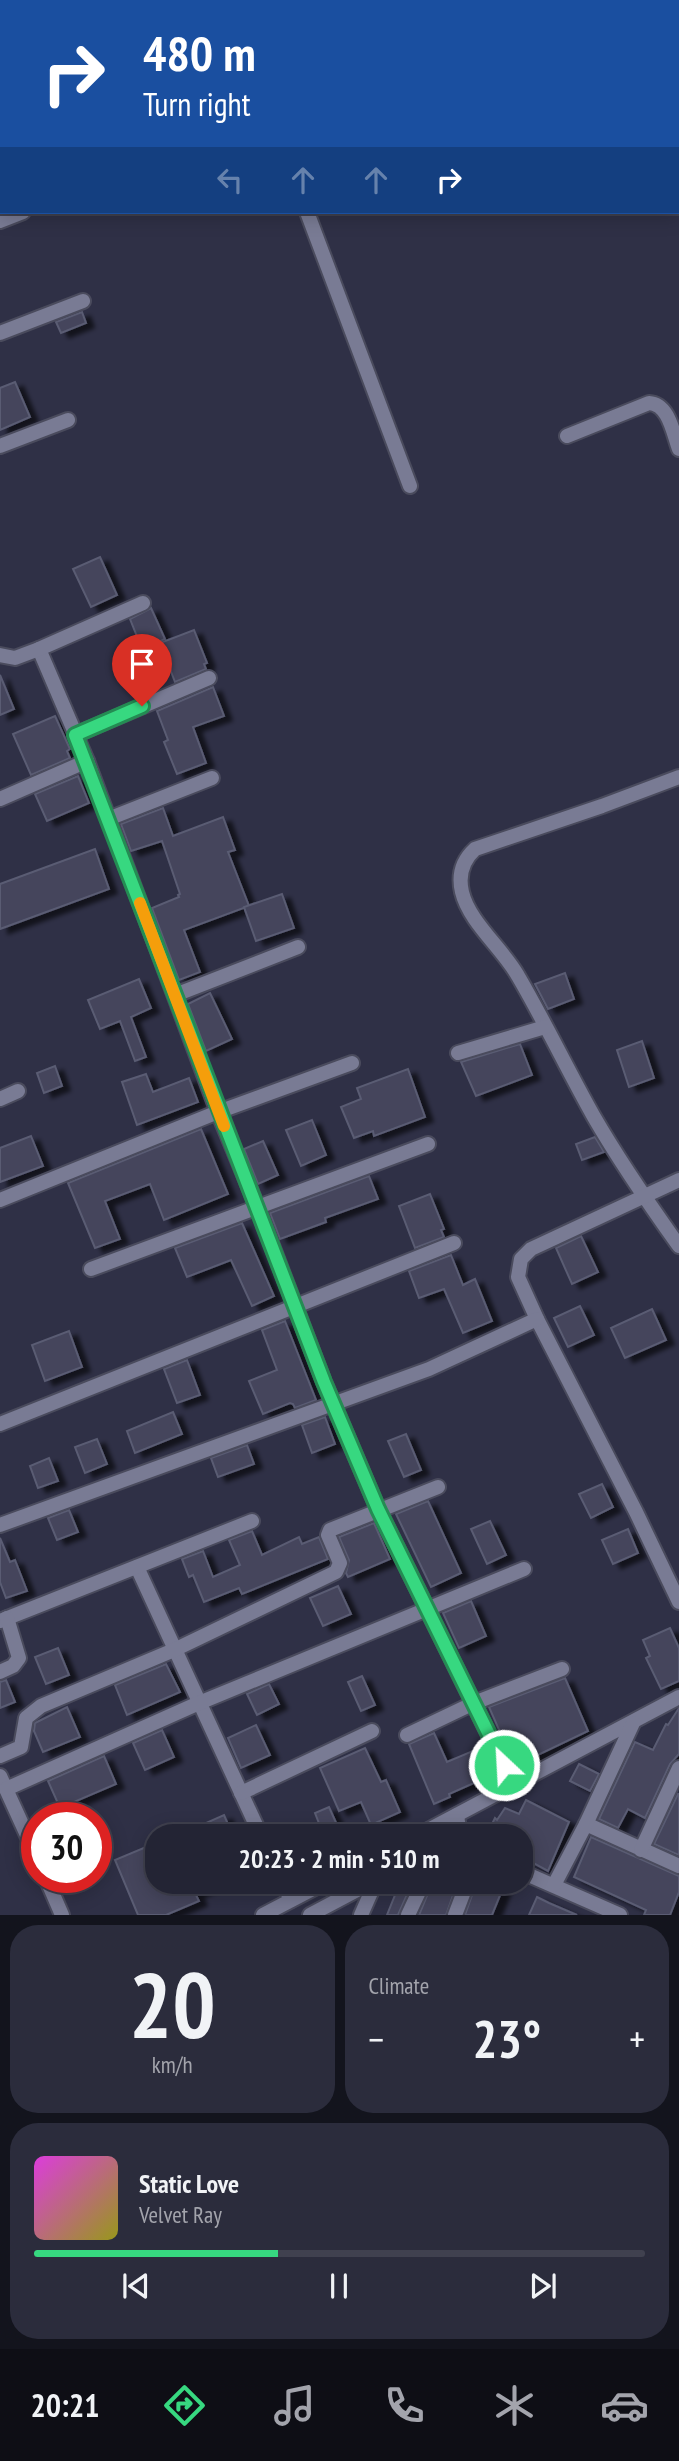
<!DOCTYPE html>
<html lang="en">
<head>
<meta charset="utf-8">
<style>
  :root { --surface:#232434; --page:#2b2c3c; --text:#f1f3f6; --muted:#a3a4ac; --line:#40414f; --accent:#37d880 }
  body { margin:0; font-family:"PT Sans Narrow",sans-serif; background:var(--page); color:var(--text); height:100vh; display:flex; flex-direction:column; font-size:26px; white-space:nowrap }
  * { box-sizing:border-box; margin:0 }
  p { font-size:23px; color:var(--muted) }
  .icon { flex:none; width:38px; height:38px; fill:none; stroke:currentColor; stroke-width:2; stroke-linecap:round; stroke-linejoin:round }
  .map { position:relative; height:1915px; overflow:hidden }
  .details { display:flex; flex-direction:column; gap:10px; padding:10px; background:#13141d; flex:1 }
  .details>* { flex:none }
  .guide { position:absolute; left:0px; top:0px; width:679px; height:214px; box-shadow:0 4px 18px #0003,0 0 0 2px var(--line); background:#1a4fa0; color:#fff; overflow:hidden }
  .speed { position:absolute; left:21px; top:1802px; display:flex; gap:14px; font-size:35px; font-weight:700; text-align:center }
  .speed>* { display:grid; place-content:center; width:91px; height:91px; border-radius:50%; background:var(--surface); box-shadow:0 4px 18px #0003,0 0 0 2px var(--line); line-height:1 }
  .speed .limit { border:10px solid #d22; background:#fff; color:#111 }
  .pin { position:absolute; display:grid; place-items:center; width:60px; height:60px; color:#fff; margin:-72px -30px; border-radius:50% 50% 50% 0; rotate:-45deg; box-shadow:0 0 7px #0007 }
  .pin .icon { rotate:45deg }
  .me { position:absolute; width:77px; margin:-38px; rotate:335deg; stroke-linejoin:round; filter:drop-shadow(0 0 5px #0008) }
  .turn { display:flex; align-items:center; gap:24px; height:147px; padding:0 28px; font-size:32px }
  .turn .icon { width:91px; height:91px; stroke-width:2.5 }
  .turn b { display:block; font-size:49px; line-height:60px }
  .lanes { display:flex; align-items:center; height:66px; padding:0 28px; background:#0003; justify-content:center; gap:35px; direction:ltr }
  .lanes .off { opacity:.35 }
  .big { font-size:52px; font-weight:800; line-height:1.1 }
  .details .card { flex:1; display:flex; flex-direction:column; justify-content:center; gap:10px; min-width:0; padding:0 24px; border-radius:28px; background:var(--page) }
  .details .dial { align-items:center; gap:0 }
  .dial b { font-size:91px; line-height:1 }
  .song { display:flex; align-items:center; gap:21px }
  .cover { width:84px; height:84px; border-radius:10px; background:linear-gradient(135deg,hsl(300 70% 55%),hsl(60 70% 35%)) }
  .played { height:7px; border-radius:4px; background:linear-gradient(90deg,var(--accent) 40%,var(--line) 40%) }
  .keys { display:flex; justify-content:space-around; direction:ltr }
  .heat { display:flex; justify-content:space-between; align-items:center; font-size:38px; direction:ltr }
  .details .tiles { flex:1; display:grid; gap:10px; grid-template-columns:1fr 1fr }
  .card:last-child { grid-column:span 2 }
  .trip { position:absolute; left:145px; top:1824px; width:388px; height:70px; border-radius:28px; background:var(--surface); box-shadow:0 4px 18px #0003,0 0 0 2px var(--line); font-weight:800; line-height:70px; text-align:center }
  .tab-bar { display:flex; height:112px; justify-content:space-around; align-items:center; background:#0e0e15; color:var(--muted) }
  .tab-bar .icon { width:49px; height:49px }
  .tab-bar .current { color:var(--accent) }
  .tab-bar b { font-size:32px; color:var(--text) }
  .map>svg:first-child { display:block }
</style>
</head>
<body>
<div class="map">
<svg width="679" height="1915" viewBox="0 0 679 1915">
  <defs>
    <filter id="shadow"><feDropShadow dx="8" dy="4.5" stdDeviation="2" flood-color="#0009"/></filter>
  </defs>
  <rect width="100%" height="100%" fill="#2f3046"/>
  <g fill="#44455c" stroke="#5a5c73" stroke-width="2" filter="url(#shadow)">
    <polygon points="82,312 86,323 61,333 56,322"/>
    <polygon points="15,382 30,417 0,430 0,388"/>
    <polygon points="100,557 117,595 91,607 73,569"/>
    <polygon points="151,608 165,639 142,649 130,619"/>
    <polygon points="194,630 207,663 204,664 206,669 175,682 160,643"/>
    <polygon points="0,675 14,709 0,715"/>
    <polygon points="213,687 224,716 193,727 206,763 177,774 164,742 168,740 157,711"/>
    <polygon points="55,716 70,749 67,751 70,758 31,775 13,734"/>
    <polygon points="78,776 89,803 47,821 35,794"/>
    <polygon points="163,808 173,836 223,817 235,850 228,852 249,906 184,930 200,972 179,980 152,908 179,897 178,895 180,894 162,841 131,851 121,824"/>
    <polygon points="95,849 109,889 0,929 0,884"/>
    <polygon points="282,894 294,928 256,941 244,907"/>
    <polygon points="565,973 574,999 548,1009 535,984"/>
    <polygon points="139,979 151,1008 131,1017 146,1057 135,1061 120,1021 100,1029 88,1000"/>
    <polygon points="210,993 232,1039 206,1051 188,1004"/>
    <polygon points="642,1041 654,1078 629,1087 617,1050"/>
    <polygon points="520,1044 532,1075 476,1096 461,1062"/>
    <polygon points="55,1066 62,1086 44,1093 37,1073"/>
    <polygon points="408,1069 425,1117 374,1136 373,1131 354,1138 341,1107 361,1099 357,1088"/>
    <polygon points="146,1074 153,1092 189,1078 198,1102 137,1125 122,1082"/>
    <polygon points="312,1120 326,1155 301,1166 286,1130"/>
    <polygon points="201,1129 228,1194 164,1220 150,1184 105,1201 120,1239 95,1248 68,1183"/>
    <polygon points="31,1136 43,1166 0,1182 0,1148"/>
    <polygon points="595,1137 604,1152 582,1160 576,1144"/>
    <polygon points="263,1141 278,1175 258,1184 244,1149"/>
    <polygon points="369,1176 378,1199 325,1218 326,1222 280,1239 270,1213"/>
    <polygon points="430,1194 444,1229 441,1230 444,1237 415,1248 399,1206"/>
    <polygon points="242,1223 274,1296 252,1306 231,1260 187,1277 175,1248"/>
    <polygon points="581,1236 598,1272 572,1284 556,1248"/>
    <polygon points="451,1255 463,1285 475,1279 492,1321 463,1333 444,1289 419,1298 409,1271"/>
    <polygon points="580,1306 594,1335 568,1347 554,1318"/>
    <polygon points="652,1309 666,1340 625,1358 611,1328"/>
    <polygon points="285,1321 316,1400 295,1408 293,1404 290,1403 263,1414 249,1381 277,1370 262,1330"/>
    <polygon points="69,1331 82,1367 45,1381 32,1345"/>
    <polygon points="187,1360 200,1395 177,1403 164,1369"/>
    <polygon points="173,1412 182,1434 135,1453 127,1431"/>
    <polygon points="325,1417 335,1444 312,1453 302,1425"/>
    <polygon points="406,1434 421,1470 404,1477 388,1441"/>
    <polygon points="97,1439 107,1464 85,1473 75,1447"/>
    <polygon points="247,1445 254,1464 218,1477 211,1458"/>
    <polygon points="49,1458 58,1481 38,1488 30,1466"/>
    <polygon points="602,1484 613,1507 591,1518 579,1494"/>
    <polygon points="428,1501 461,1573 431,1587 396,1514"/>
    <polygon points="69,1510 78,1532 57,1540 48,1518"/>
    <polygon points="490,1521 506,1555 487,1564 471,1529"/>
    <polygon points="374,1523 390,1559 348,1577 346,1573 349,1560 339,1537"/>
    <polygon points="628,1529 638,1553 613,1564 602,1540"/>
    <polygon points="252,1531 262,1555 299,1537 302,1544 319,1537 328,1559 242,1594 239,1588 204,1602 193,1575 189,1577 182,1559 203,1551 213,1577 240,1565 229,1540"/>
    <polygon points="0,1538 10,1562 15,1560 27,1591 6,1598 0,1582"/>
    <polygon points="338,1586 351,1614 323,1626 310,1598"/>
    <polygon points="471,1601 486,1636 459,1648 443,1613"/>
    <polygon points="670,1628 679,1648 679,1681 661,1689 646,1658 650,1656 643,1640"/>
    <polygon points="58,1648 69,1675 46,1684 35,1657"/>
    <polygon points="166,1664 180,1692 127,1715 115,1685"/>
    <polygon points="362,1676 375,1705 361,1711 348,1682"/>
    <polygon points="565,1678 588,1731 515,1766 489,1707"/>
    <polygon points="6,1680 15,1702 0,1708 0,1682"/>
    <polygon points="269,1684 279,1704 257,1715 247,1694"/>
    <polygon points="67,1707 80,1737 43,1752 34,1731 35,1723"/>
    <polygon points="679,1708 679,1754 670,1764 645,1818 628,1809 618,1828 599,1819 635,1742 653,1750 666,1724 668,1725"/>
    <polygon points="256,1725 270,1755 241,1768 228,1738"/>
    <polygon points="162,1730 174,1757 145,1770 133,1743"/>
    <polygon points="434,1733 447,1762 480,1748 492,1775 449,1794 450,1797 434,1804 409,1744"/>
    <polygon points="365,1748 381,1782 386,1780 400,1812 371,1825 361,1802 339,1811 320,1768"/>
    <polygon points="104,1756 116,1784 60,1808 48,1781"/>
    <polygon points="579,1764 599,1774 590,1791 570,1781"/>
    <polygon points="678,1794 679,1794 679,1855 654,1844"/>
    <polygon points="526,1800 569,1822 548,1871 522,1857 522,1836 486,1836 495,1818 497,1820 505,1808 519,1814"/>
    <polygon points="329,1807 342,1836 324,1836 315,1813"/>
    <polygon points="224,1815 233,1836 177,1836"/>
    <polygon points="591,1837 679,1876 679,1892 670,1915 644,1915 646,1910 574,1877"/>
    <polygon points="158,1842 158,1881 223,1881 195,1893 199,1901 166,1915 138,1915 115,1860"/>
    <polygon points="391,1881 413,1881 398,1915 387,1915 397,1890"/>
    <polygon points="433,1881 458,1881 446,1915 419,1915"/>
    <polygon points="477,1881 485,1881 503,1888 492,1915 465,1915"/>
    <polygon points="537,1897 549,1903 577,1915 529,1915"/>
  </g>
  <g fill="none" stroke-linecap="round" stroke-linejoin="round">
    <defs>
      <g id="street">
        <polyline points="642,2 647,0"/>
        <polyline points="307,212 410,486"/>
        <polyline points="0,221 23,212"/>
        <polyline points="0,333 83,301"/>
        <path d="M567 436 649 403C669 404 673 433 679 449"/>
        <polyline points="0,446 68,420"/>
        <polyline points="39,649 87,761 218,1112 257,1206 324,1382 378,1509 514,1786"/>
        <polyline points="0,655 15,658 39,649 143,603"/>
        <polyline points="75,735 209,678"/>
        <path d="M679 777 602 806 475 849C462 861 458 875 462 892 469 922 503 949 518 976 545 1022 568 1071 594 1117 620 1162 649 1204 679 1246"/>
        <polyline points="0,799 87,761"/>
        <polyline points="108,819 212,778"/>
        <polyline points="175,995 298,947"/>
        <polyline points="458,1053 545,1027"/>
        <polyline points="0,1099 18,1091"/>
        <polyline points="679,1180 531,1249 521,1259 518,1277 537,1319 636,1512 679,1602"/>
        <polyline points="0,1200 218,1112 352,1063"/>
        <polyline points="91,1269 428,1144"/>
        <polyline points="0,1424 454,1243"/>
        <polyline points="0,1525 429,1369 537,1319"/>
        <polyline points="137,1567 261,1836"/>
        <polyline points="0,1621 252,1521"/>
        <polyline points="0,1672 13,1666 19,1658 7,1618"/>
        <polyline points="407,1735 474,1703 562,1669"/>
        <polyline points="0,1756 21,1747 26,1718 41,1706 174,1650 336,1572 340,1563 328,1535 330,1530 438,1487"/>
        <polyline points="0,1776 37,1857"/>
        <polyline points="6,1789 199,1703 524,1569"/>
        <polyline points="241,1793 372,1731"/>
        <polyline points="457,1815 460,1836"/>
        <polyline points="586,1824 679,1866"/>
        <polyline points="417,1836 679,1697"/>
        <polyline points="641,1850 679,1768"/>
        <polyline points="522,1872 620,1915"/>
        <polyline points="46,1878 62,1915"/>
        <polyline points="282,1881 291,1900"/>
        <polyline points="554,1885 586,1824 633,1723"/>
        <polyline points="263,1915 328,1881"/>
        <polyline points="310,1915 374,1881"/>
        <polyline points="361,1915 376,1881"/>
        <polyline points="408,1915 424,1881"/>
        <polyline points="455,1915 468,1881"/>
      </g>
    </defs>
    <use href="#street" stroke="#4a4b5d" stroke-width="18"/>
    <use href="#street" stroke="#797b94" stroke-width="14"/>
  </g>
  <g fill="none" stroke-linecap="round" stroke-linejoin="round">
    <defs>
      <polyline id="route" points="142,706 75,735 324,1382 378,1509 504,1765"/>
    </defs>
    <use href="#route" stroke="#248c53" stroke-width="18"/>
    <use href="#route" stroke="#37d880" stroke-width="12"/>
    <polyline stroke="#f59e0b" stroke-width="12" points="140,903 224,1126"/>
  </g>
</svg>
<div class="speed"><div class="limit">30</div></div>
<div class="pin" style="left:142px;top:706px;background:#d93025"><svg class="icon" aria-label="arrive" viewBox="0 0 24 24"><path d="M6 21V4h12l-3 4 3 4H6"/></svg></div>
<svg class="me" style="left:504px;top:1765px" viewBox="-20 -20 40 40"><circle r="17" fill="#37d880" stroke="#fff" stroke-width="3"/><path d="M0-11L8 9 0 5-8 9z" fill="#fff"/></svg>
<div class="trip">20:23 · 2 min · 510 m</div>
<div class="guide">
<div class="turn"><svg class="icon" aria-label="right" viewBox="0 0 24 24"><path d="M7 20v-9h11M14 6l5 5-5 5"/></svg><div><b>480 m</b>Turn right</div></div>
<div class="lanes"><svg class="icon off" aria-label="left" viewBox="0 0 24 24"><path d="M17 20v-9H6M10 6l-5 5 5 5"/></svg><svg class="icon off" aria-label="ahead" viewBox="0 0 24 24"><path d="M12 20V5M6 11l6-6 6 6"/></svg><svg class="icon off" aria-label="ahead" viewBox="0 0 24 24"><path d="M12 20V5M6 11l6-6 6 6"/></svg><svg class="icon" aria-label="right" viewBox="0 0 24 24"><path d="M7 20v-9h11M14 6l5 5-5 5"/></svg></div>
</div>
</div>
<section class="details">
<div class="tiles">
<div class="card dial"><b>20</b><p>km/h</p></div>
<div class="card"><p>Climate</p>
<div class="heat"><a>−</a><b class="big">23°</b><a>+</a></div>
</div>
<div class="card">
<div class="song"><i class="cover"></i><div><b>Static Love</b><p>Velvet Ray</p></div></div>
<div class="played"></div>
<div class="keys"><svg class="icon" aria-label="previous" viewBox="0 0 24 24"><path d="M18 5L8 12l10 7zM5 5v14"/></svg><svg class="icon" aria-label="pause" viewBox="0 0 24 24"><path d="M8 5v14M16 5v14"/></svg><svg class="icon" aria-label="next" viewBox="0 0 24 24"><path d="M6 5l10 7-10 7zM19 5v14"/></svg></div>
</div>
</div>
</section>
<nav class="tab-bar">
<b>20:21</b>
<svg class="icon current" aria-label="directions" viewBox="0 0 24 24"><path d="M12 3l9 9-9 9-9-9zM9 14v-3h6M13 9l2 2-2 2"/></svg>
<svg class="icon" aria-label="music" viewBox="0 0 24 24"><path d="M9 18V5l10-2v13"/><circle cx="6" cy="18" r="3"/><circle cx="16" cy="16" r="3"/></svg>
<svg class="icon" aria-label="phone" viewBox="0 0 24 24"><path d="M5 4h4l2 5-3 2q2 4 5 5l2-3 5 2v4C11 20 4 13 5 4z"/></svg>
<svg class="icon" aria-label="climate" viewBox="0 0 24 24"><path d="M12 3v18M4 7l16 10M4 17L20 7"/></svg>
<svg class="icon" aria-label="car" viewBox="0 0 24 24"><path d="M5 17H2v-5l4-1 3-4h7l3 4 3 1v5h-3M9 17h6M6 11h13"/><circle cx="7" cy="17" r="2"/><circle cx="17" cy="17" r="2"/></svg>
</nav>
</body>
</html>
